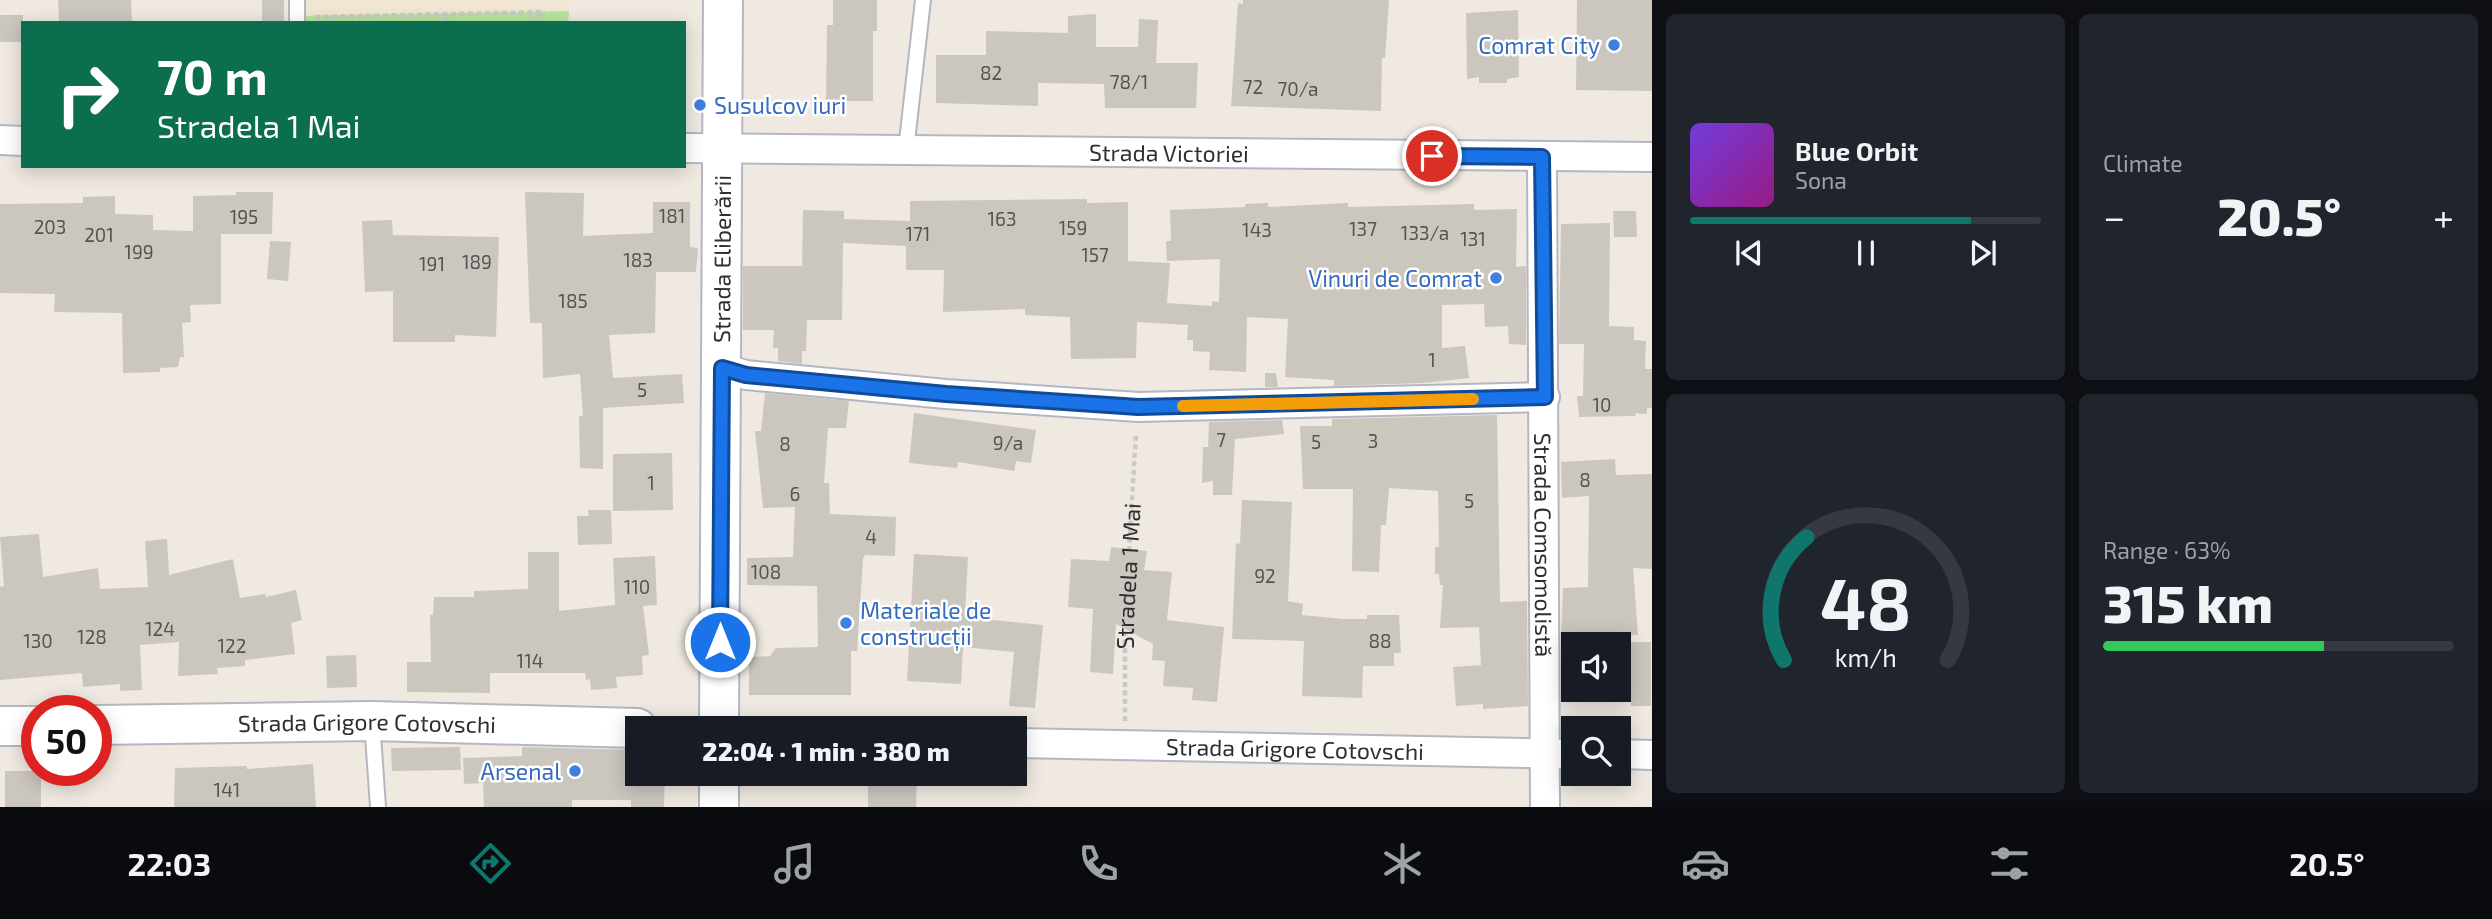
<!DOCTYPE html>
<html lang="en">
<head>
<meta charset="utf-8">
<style>
  :root { --surface:#171b24; --page:#20242c; --text:#f1f3f6; --muted:#9ea1a6; --line:#363941; --accent:#0f766e }
  body { margin:0; font-family:"Exo 2",sans-serif; background:var(--page); color:var(--text); height:100vh; display:flex; flex-direction:column; font-size:26px; white-space:nowrap }
  * { box-sizing:border-box; margin:0 }
  p { font-size:23px; color:var(--muted) }
  .icon { flex:none; width:38px; height:38px; fill:none; stroke:currentColor; stroke-width:2; stroke-linecap:round; stroke-linejoin:round }
  .map { position:relative; flex:1; overflow:hidden }
  .details { display:flex; flex-direction:column; gap:14px; padding:14px; background:#0d0f14; width:840px }
  .details>* { flex:none }
  .hud { position:absolute; left:21px; top:21px; width:665px; height:147px; border-radius:0px; box-shadow:0 4px 18px #0003; background:#0b6e4f; color:#fff; overflow:hidden }
  .tools { position:absolute; left:1561px; top:632px; display:grid; gap:14px }
  .tools a { display:grid; place-items:center; width:70px; height:70px; border-radius:0px; background:var(--surface); box-shadow:0 4px 18px #0003; font-size:35px }
  .speed { position:absolute; left:21px; top:695px; display:flex; gap:14px; font-size:35px; font-weight:700; text-align:center }
  .speed>* { display:grid; place-content:center; width:91px; height:91px; border-radius:50%; background:var(--surface); box-shadow:0 4px 18px #0003; line-height:1 }
  .speed .limit { border:10px solid #d22; background:#fff; color:#111 }
  .pin { position:absolute; display:grid; place-items:center; width:60px; height:60px; color:#fff; margin:-30px; border:4px solid #fff; border-radius:50%; box-shadow:0 2px 7px #0007 }
  .me { position:absolute; width:77px; margin:-38px; rotate:0deg; stroke-linejoin:round; filter:drop-shadow(0 0 5px #0008) }
  .turn { display:flex; align-items:center; gap:24px; height:147px; padding:0 21px; font-size:32px }
  .turn .icon { width:91px; height:91px; stroke-width:2.5 }
  .turn b { display:block; font-size:49px; line-height:60px }
  .big { font-size:52px; font-weight:800; line-height:1.1 }
  .details .widget { flex:1; display:flex; flex-direction:column; justify-content:center; gap:10px; min-width:0; padding:0 24px; border-radius:10px; background:var(--page) }
  .details .dial { align-items:center; gap:0 }
  .dial svg { height:182px; overflow:visible; fill:none; stroke:var(--line); stroke-width:7; stroke-linecap:round; text-anchor:middle }
  .dial text { fill:var(--text); stroke:none }
  .song { display:flex; align-items:center; gap:21px }
  .cover { width:84px; height:84px; border-radius:10px; background:linear-gradient(135deg,hsl(260 70% 55%),hsl(310 70% 35%)) }
  .played { height:7px; border-radius:4px; background:linear-gradient(90deg,var(--accent) 80%,var(--line) 80%) }
  .keys { display:flex; justify-content:space-around; direction:ltr }
  .heat { display:flex; justify-content:space-between; align-items:center; font-size:38px; direction:ltr }
  .charge { height:10px; border-radius:5px; background:linear-gradient(90deg,#34c759 63%,var(--line) 0) }
  .details .tiles { flex:1; display:grid; gap:14px; grid-template-columns:repeat(2,1fr) }
  .trip { position:absolute; left:625px; top:716px; width:402px; height:70px; border-radius:0px; background:var(--surface); box-shadow:0 4px 18px #0003; font-weight:800; line-height:70px; text-align:center }
  .tab-bar { display:flex; height:112px; justify-content:space-around; align-items:center; background:#090b0e; color:var(--muted) }
  .tab-bar .icon { width:49px; height:49px }
  .tab-bar .on { color:var(--accent) }
  .tab-bar b { font-size:32px; color:var(--text) }
  main { display:flex; flex:1; min-height:0 }
  .map>svg:first-child { display:block }
</style>
</head>
<body>
<main>
<div class="map">
<svg width="1652" height="807" viewBox="0 0 1652 807">
  <rect width="100%" height="100%" fill="#efe9e1"/>
  <polygon fill="#f0e6d1" points="302,0 569,0 568,23 301,23"/>
  <polygon fill="#b6e59e" points="569,11 568,23 301,23 302,16"/>
  <g fill="#cbc7bf">
    <polygon points="58,0 131,0 132,23 59,23"/>
    <rect x="262" y="0" width="22" height="23"/>
    <polygon points="833,0 877,0 877,31 873,31 873,101 826,101 827,25 833,25"/>
    <polygon points="1243,0 1389,0 1385,58 1382,58 1381,111 1231,106 1238,3 1243,4"/>
    <polygon points="1577,0 1652,0 1652,91 1576,90"/>
    <polygon points="1518,10 1519,77 1507,79 1507,83 1479,83 1479,77 1467,79 1466,13"/>
    <polygon points="1096,14 1096,47 1138,47 1139,19 1158,20 1156,63 1198,63 1196,108 1105,108 1104,84 1038,83 1038,106 936,103 936,55 986,55 986,31 1068,33 1068,16"/>
    <rect x="0" y="15" width="23" height="27"/>
    <polygon points="236,192 273,192 272,234 221,234 221,304 190,305 191,322 182,323 184,357 180,357 178,367 160,368 160,372 123,373 122,313 54,312 55,294 0,293 0,204 83,203 83,197 115,196 115,214 153,215 153,230 193,231 193,196 236,195"/>
    <polygon points="525,192 584,193 583,236 653,233 653,202 690,202 690,247 698,248 696,272 656,272 655,333 609,335 613,378 682,374 684,403 603,408 603,469 580,468 579,416 583,416 580,374 543,378 542,323 530,323"/>
    <polygon points="1087,199 1087,203 1128,202 1128,261 1170,263 1167,303 1212,306 1212,301 1219,302 1220,259 1167,261 1166,241 1171,241 1170,210 1245,207 1245,204 1268,203 1268,207 1348,203 1348,207 1474,204 1474,210 1517,209 1516,267 1526,266 1526,345 1509,344 1508,326 1485,327 1484,304 1442,305 1442,348 1465,346 1469,378 1423,383 1334,386 1334,380 1285,377 1288,319 1247,317 1246,372 1209,370 1210,352 1193,351 1193,340 1187,340 1188,325 1137,322 1136,358 1071,359 1070,317 1025,315 1025,309 943,312 944,270 906,270 906,246 843,243 842,320 807,320 806,351 802,351 802,364 778,361 778,348 773,348 774,330 743,330 743,266 802,266 803,210 844,211 844,219 910,221 910,201"/>
    <polygon points="1613,211 1636,211 1637,237 1614,237"/>
    <polygon points="392,220 393,235 499,237 496,337 455,335 455,342 393,342 393,291 365,292 362,221"/>
    <polygon points="1610,223 1609,326 1634,327 1634,340 1646,341 1645,369 1652,369 1652,408 1647,408 1647,414 1635,413 1636,416 1579,417 1577,396 1583,396 1584,344 1559,344 1561,224"/>
    <polygon points="270,241 291,242 288,281 267,279"/>
    <polygon points="1265,373 1276,373 1278,387 1265,387"/>
    <polygon points="765,393 849,401 846,428 828,428 824,483 829,483 830,514 896,517 895,556 865,555 863,559 857,651 851,651 851,695 749,695 749,657 770,656 776,648 818,647 817,586 747,585 747,558 793,557 795,507 763,508 755,431 761,431"/>
    <polygon points="914,413 1036,430 1031,463 1016,461 1014,471 958,462 957,468 909,463"/>
    <polygon points="1497,415 1500,602 1527,601 1528,706 1483,709 1483,704 1456,706 1453,667 1481,665 1479,627 1440,628 1443,585 1440,585 1439,574 1435,574 1435,547 1439,547 1438,491 1389,488 1386,525 1381,525 1379,572 1352,571 1353,489 1303,489 1300,426 1332,426 1332,419"/>
    <polygon points="1282,420 1284,434 1235,439 1232,495 1213,495 1213,481 1202,483 1203,447 1208,447 1209,422"/>
    <polygon points="672,453 673,510 613,511 613,454"/>
    <polygon points="1615,459 1616,475 1652,474 1652,569 1633,568 1638,635 1561,636 1563,588 1588,587 1589,496 1562,498 1561,462"/>
    <polygon points="1242,500 1292,502 1288,601 1303,604 1302,615 1343,619 1367,619 1367,615 1399,615 1401,653 1394,653 1394,666 1363,666 1362,698 1302,696 1304,641 1232,639 1236,543 1240,544"/>
    <polygon points="588,510 611,510 612,544 578,545 577,516 589,516"/>
    <polygon points="39,534 43,577 98,568 100,589 148,587 145,541 167,539 169,575 233,559 240,598 265,594 266,597 296,590 302,620 291,623 295,654 245,660 245,666 217,668 218,674 178,676 179,642 140,645 142,690 120,691 120,684 83,687 82,673 0,680 0,587 4,586 0,537"/>
    <polygon points="1111,547 1147,551 1144,570 1172,572 1167,620 1224,627 1217,702 1192,700 1193,688 1163,686 1165,661 1152,660 1153,644 1116,624 1113,674 1090,672 1093,609 1068,607 1071,559 1109,561"/>
    <polygon points="528,552 559,552 559,611 615,605 613,558 655,556 657,605 643,606 649,655 642,656 643,675 616,677 617,688 591,690 590,679 586,680 585,673 490,673 490,693 407,692 407,662 431,662 430,615 433,615 434,597 474,597 474,591 528,589"/>
    <polygon points="914,554 968,557 965,614 983,616 982,619 1043,625 1035,708 1009,706 1014,652 963,647 961,684 907,681"/>
    <polygon points="1629,642 1651,642 1651,706 1631,706"/>
    <polygon points="356,655 357,687 327,688 326,656"/>
    <polygon points="460,747 461,770 392,771 391,748"/>
    <polygon points="522,747 637,750 637,774 665,774 664,807 631,807 631,800 572,800 572,807 484,807 483,783 464,784 463,758 522,756"/>
    <polygon points="313,764 316,807 174,807 175,768 247,766 247,769"/>
    <rect x="5" y="771" width="36" height="36"/>
    <polygon points="868,774 917,775 916,807 868,807"/>
  </g>
  <g fill="none" stroke-linecap="round" stroke-linejoin="round">
    <defs>
      <g id="lane">
        <polyline points="297,23 297,0"/>
        <polyline points="906,150 923,0"/>
        <polyline points="372,721 378,807"/>
      </g>
      <g id="street">
        <polyline points="0,140 23,141"/>
        <path id="s2" d="M684 148 1652 157"/>
        <path id="s3" d="M1542 157 1545 807"/>
        <polyline points="722,368 746,375 946,394 1138,407 1545,397"/>
        <path id="s4" d="M1015 743 1573 754"/>
        <polyline points="1619,754 1652,755"/>
      </g>
      <g id="secondary">
        <path id="s5" d="M96 725 372 721 637 728"/>
        <polyline points="0,726 37,726"/>
        <path id="s6" d="M719 728 723 0"/>
        <polyline points="719,774 719,807"/>
      </g>
    </defs>
    <use href="#lane" stroke="#b4b7c1" stroke-width="18"/>
    <use href="#street" stroke="#b4b7c1" stroke-width="32"/>
    <use href="#secondary" stroke="#b4b7c1" stroke-width="42"/>
    <g stroke="#c9c9c9" stroke-width="4.5" stroke-dasharray="5 3.5" stroke-linecap="butt">
      <polyline points="315,17 545,12"/>
      <polyline points="445,23 446,14"/>
      <polyline points="532,23 544,12"/>
      <path id="s1" d="M1125 721V618L1136 433"/>
    </g>
    <use href="#lane" stroke="#fff" stroke-width="14"/>
    <use href="#street" stroke="#fff" stroke-width="28"/>
    <use href="#secondary" stroke="#fff" stroke-width="38"/>
  </g>
  <g fill="none" stroke-linecap="round" stroke-linejoin="round">
    <defs>
      <polyline id="route" points="720,642 722,368 746,375 946,394 1138,407 1545,397 1542,157 1432,156"/>
    </defs>
    <use href="#route" stroke="#114b97" stroke-width="18"/>
    <use href="#route" stroke="#1a73e8" stroke-width="12"/>
    <polyline stroke="#f59e0b" stroke-width="12" points="1183,406 1473,399"/>
  </g>
  <g fill="#3f7fe0" stroke="#fff" stroke-width="2.5">
    <circle cx="1614" cy="45" r="7"/>
    <circle cx="700" cy="105" r="7"/>
    <circle cx="1496" cy="278" r="7"/>
    <circle cx="846" cy="623" r="7"/>
    <circle cx="575" cy="771" r="7"/>
  </g>
  <g text-anchor="middle" dominant-baseline="central" stroke-width="5" stroke-linejoin="round" paint-order="stroke">
    <g font-size="19" fill="#555452">
      <text x="991" y="72">82</text>
      <text x="1129" y="81">78/1</text>
      <text x="1253" y="86">72</text>
      <text x="1298" y="88">70/a</text>
      <text x="672" y="215">181</text>
      <text x="244" y="216">195</text>
      <text x="1002" y="218">163</text>
      <text x="50" y="226">203</text>
      <text x="1073" y="227">159</text>
      <text x="1363" y="228">137</text>
      <text x="1257" y="229">143</text>
      <text x="1425" y="232">133/a</text>
      <text x="918" y="233">171</text>
      <text x="99" y="234">201</text>
      <text x="1473" y="238">131</text>
      <text x="139" y="251">199</text>
      <text x="1095" y="254">157</text>
      <text x="638" y="259">183</text>
      <text x="477" y="261">189</text>
      <text x="432" y="263">191</text>
      <text x="573" y="300">185</text>
      <text x="1432" y="359">1</text>
      <text x="642" y="389">5</text>
      <text x="1602" y="404">10</text>
      <text x="1221" y="439">7</text>
      <text x="1373" y="440">3</text>
      <text x="1316" y="441">5</text>
      <text x="1008" y="442">9/a</text>
      <text x="785" y="443">8</text>
      <text x="1585" y="479">8</text>
      <text x="651" y="482">1</text>
      <text x="795" y="493">6</text>
      <text x="1469" y="500">5</text>
      <text x="871" y="536">4</text>
      <text x="766" y="571">108</text>
      <text x="1265" y="575">92</text>
      <text x="637" y="586">110</text>
      <text x="160" y="628">124</text>
      <text x="92" y="636">128</text>
      <text x="38" y="640">130</text>
      <text x="1380" y="640">88</text>
      <text x="232" y="645">122</text>
      <text x="530" y="660">114</text>
      <text x="227" y="789">141</text>
    </g>
    <g font-size="23" fill="#366cbe" stroke="#fff" text-anchor="end">
      <text x="1600" y="45">Comrat City</text>
      <text x="714" y="105" text-anchor="start">Susulcov iuri</text>
      <text x="1482" y="278">Vinuri de Comrat</text>
      <text x="860" y="610" text-anchor="start">Materiale de<tspan x="860" dy="26">construcții</tspan></text>
      <text x="561" y="771">Arsenal</text>
    </g>
    <g font-size="23" fill="#2e2e2e" stroke="#fff">
      <text stroke="none"><textPath href="#s2" startOffset="485">Strada Victoriei</textPath></text>
      <text stroke="none"><textPath href="#s6" startOffset="469">Strada Eliberării</textPath></text>
      <text stroke="none"><textPath href="#s3" startOffset="388">Strada Comsomolistă</textPath></text>
      <text stroke="none"><textPath href="#s1" startOffset="145">Stradela 1 Mai</textPath></text>
      <text stroke="none"><textPath href="#s5" startOffset="271">Strada Grigore Cotovschi</textPath></text>
      <text stroke="none"><textPath href="#s4" startOffset="280">Strada Grigore Cotovschi</textPath></text>
    </g>
  </g>
</svg>
<div class="tools">
<a><svg class="icon" aria-label="sound" viewBox="0 0 24 24"><path d="M4 9h4l5-4v14l-5-4H4zM17 9q2 3 0 6"/></svg></a>
<a><svg class="icon" aria-label="search" viewBox="0 0 24 24"><circle cx="10" cy="10" r="6"/><path d="M15 15l6 6"/></svg></a>
</div>
<div class="speed"><div class="limit">50</div></div>
<div class="pin" style="left:1432px;top:156px;background:#d93025"><svg class="icon" aria-label="arrive" viewBox="0 0 24 24"><path d="M6 21V4h12l-3 4 3 4H6"/></svg></div>
<svg class="me" style="left:720px;top:642px" viewBox="-20 -20 40 40"><circle r="17" fill="#1a73e8" stroke="#fff" stroke-width="3"/><path d="M0-11L8 9 0 5-8 9z" fill="#fff"/></svg>
<div class="trip">22:04 · 1 min · 380 m</div>
<div class="hud">
<div class="turn"><svg class="icon" aria-label="right" viewBox="0 0 24 24"><path d="M7 20v-9h11M14 6l5 5-5 5"/></svg><div><b>70 m</b>Stradela 1 Mai</div></div>
</div>
</div>
<section class="details">
<div class="tiles">
<div class="widget">
<div class="song"><i class="cover"></i><div><b>Blue Orbit</b><p>Sona</p></div></div>
<div class="played"></div>
<div class="keys"><svg class="icon" aria-label="previous" viewBox="0 0 24 24"><path d="M18 5L8 12l10 7zM5 5v14"/></svg><svg class="icon" aria-label="pause" viewBox="0 0 24 24"><path d="M8 5v14M16 5v14"/></svg><svg class="icon" aria-label="next" viewBox="0 0 24 24"><path d="M6 5l10 7-10 7zM19 5v14"/></svg></div>
</div>
<div class="widget"><p>Climate</p>
<div class="heat"><a>−</a><b class="big">20.5°</b><a>+</a></div>
</div>
<div class="widget dial"><svg viewBox="0 0 100 80">
<path d="M14 69A42 42 0 1 1 86 69"/>
<path d="M14 69A42 42 0 0 1 24 15" stroke="#0f766e"/>
<text x="50" y="56" font-size="32" font-weight="700">48</text>
<text x="50" y="72" font-size="11">km/h</text>
</svg></div>
<div class="widget"><p>Range · 63%</p><b class="big">315 km</b><div class="charge"></div></div>
</div>
</section>
</main>
<nav class="tab-bar">
<b>22:03</b>
<svg class="icon on" aria-label="directions" viewBox="0 0 24 24"><path d="M12 3l9 9-9 9-9-9zM9 14v-3h6M13 9l2 2-2 2"/></svg>
<svg class="icon" aria-label="music" viewBox="0 0 24 24"><path d="M9 18V5l10-2v13"/><circle cx="6" cy="18" r="3"/><circle cx="16" cy="16" r="3"/></svg>
<svg class="icon" aria-label="phone" viewBox="0 0 24 24"><path d="M5 4h4l2 5-3 2q2 4 5 5l2-3 5 2v4C11 20 4 13 5 4z"/></svg>
<svg class="icon" aria-label="climate" viewBox="0 0 24 24"><path d="M12 3v18M4 7l16 10M4 17L20 7"/></svg>
<svg class="icon" aria-label="car" viewBox="0 0 24 24"><path d="M5 17H2v-5l4-1 3-4h7l3 4 3 1v5h-3M9 17h6M6 11h13"/><circle cx="7" cy="17" r="2"/><circle cx="17" cy="17" r="2"/></svg>
<svg class="icon" aria-label="filters" viewBox="0 0 24 24"><path d="M4 7h16M4 17h16"/><circle cx="9" cy="7" r="2"/><circle cx="15" cy="17" r="2"/></svg>
<b>20.5°</b>
</nav>
</body>
</html>
